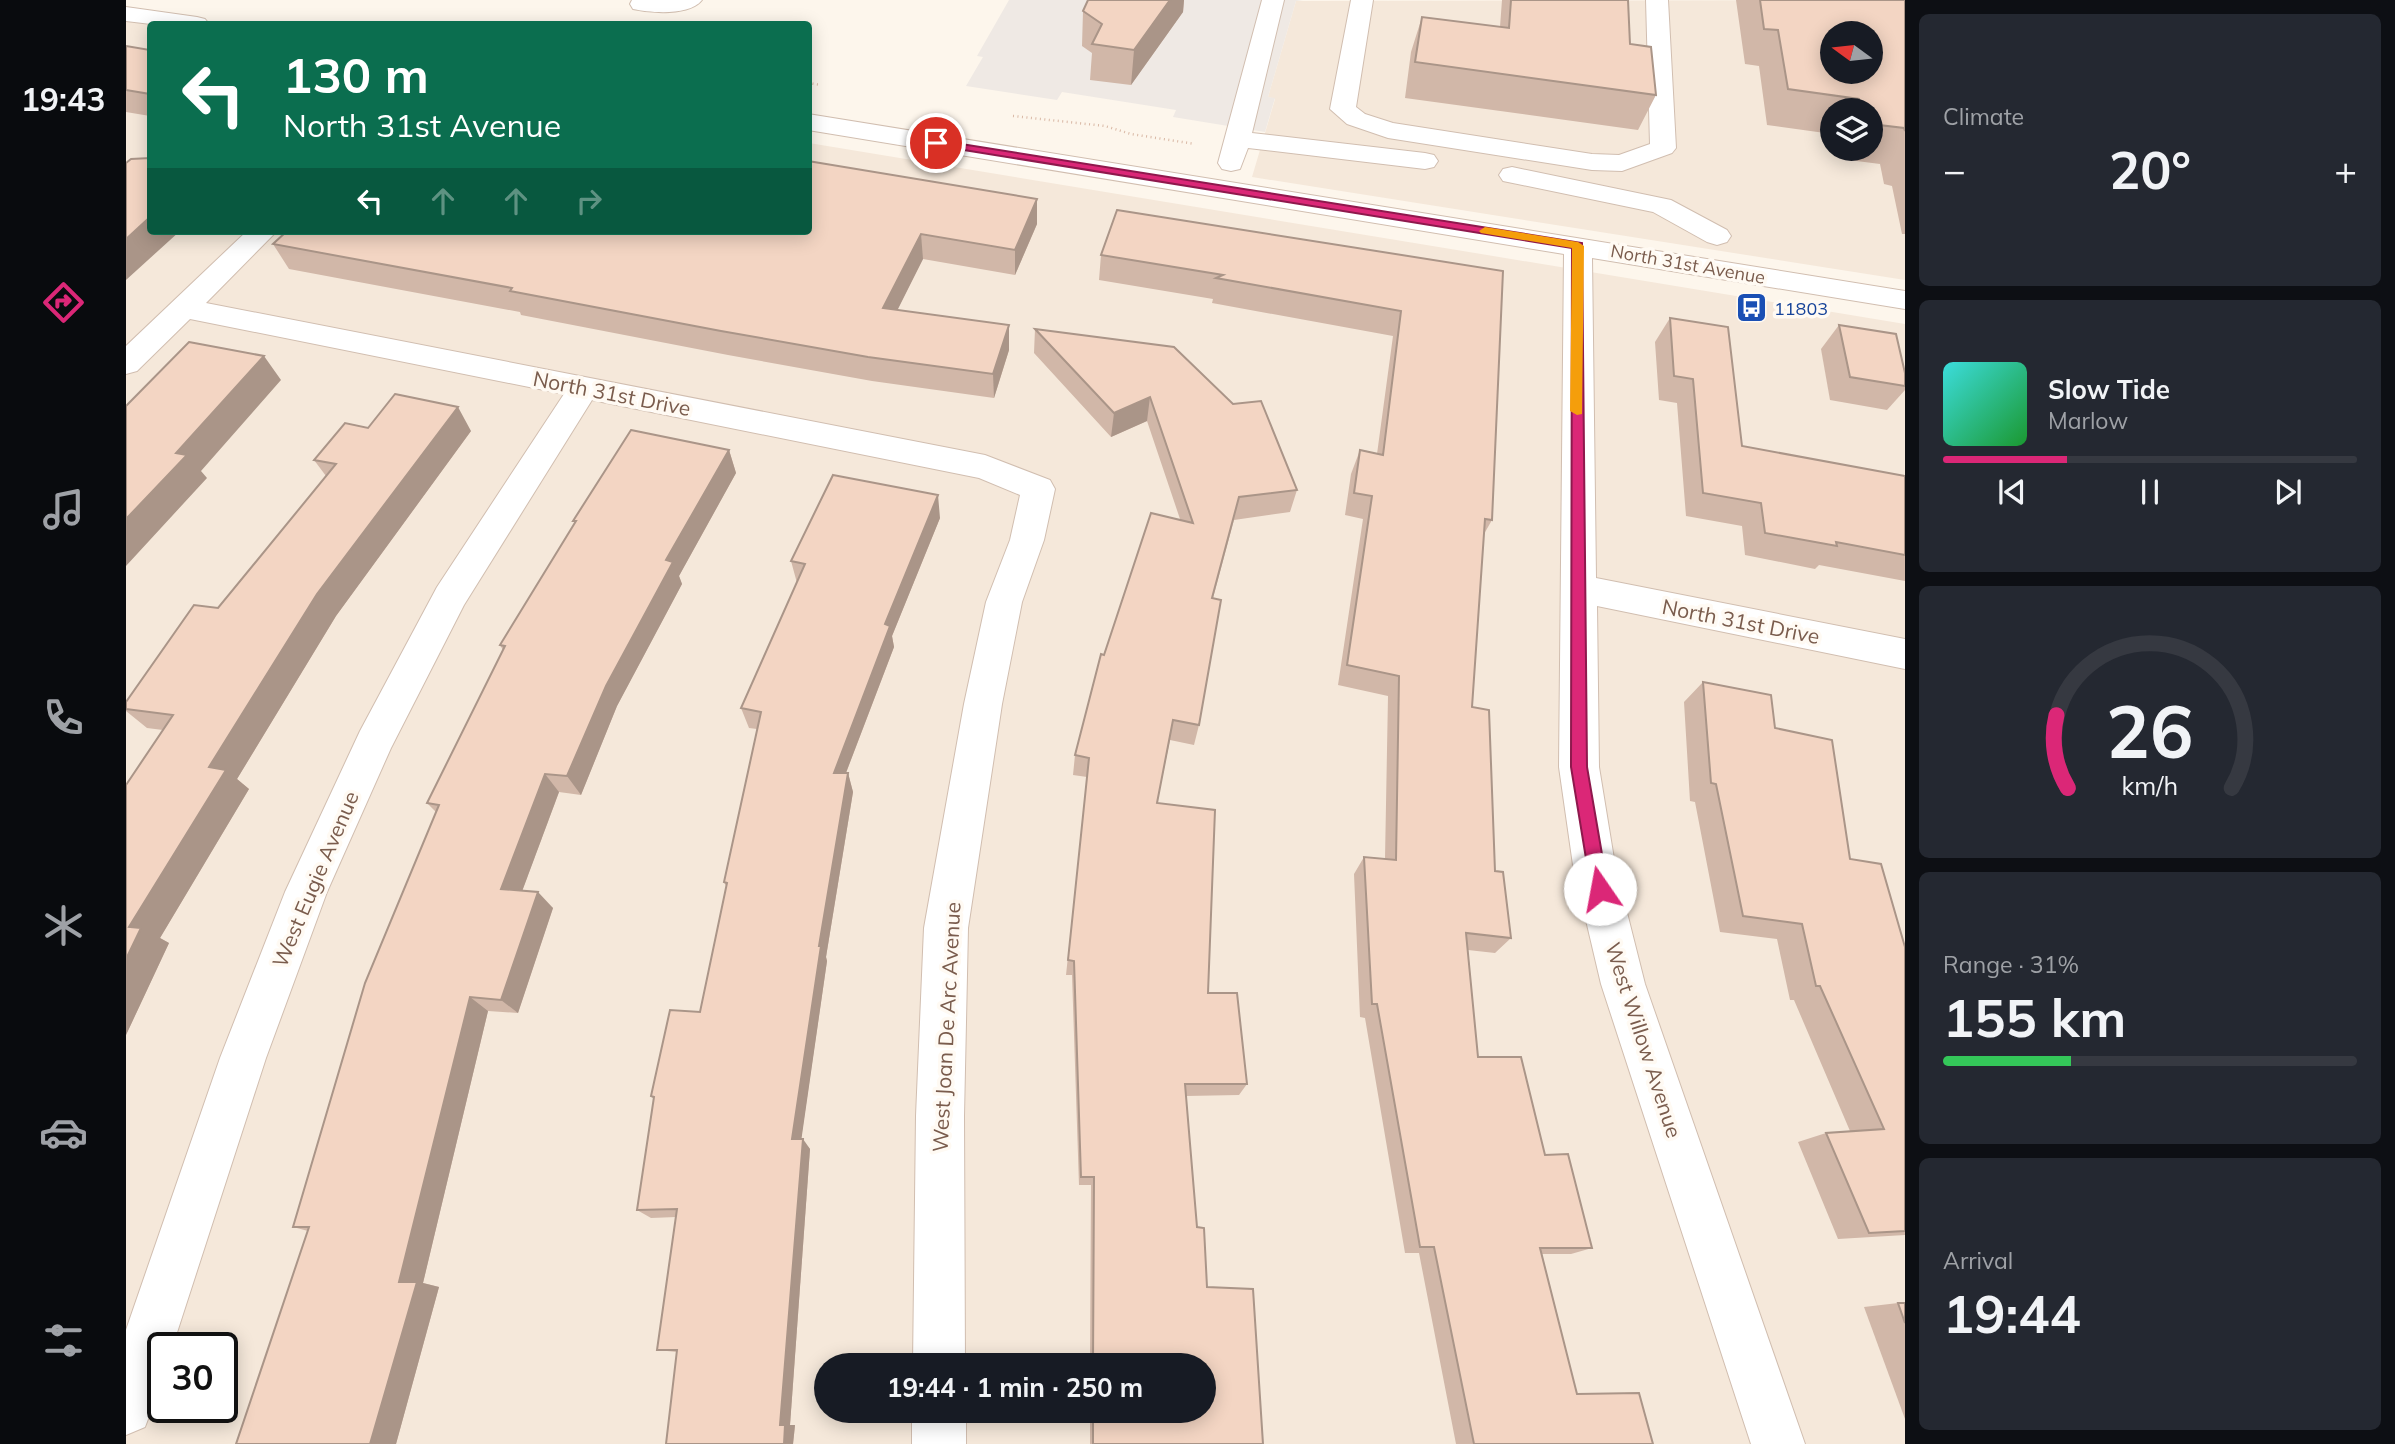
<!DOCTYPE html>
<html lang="en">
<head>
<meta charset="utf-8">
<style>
  :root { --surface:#171b24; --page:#242831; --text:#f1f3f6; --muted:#9ea1a6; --line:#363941; --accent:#db2777 }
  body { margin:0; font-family:Mulish,sans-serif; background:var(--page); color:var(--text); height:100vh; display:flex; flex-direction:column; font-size:26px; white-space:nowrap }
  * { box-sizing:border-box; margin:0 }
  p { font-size:23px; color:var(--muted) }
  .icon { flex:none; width:38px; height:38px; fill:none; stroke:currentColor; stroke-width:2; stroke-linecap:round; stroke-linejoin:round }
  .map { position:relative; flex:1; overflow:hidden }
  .panel { display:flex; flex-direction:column; gap:14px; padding:14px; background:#0d0f14; width:490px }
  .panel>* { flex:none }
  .hud { position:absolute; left:21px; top:21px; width:665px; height:214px; border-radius:7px; box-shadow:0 4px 18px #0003; background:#0b6e4f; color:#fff; overflow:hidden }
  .needle { width:46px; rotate:285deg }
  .tools { position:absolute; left:1694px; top:21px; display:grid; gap:14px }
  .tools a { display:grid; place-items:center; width:63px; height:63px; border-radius:50%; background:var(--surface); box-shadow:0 4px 18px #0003; font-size:35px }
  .speed { position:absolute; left:21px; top:1332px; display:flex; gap:14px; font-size:35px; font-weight:700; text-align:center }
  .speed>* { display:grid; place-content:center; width:91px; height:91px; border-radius:50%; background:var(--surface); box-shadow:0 4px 18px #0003; line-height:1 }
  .speed .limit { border:4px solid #111; border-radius:10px; background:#fff; color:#111 }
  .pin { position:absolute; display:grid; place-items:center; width:60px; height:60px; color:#fff; margin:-30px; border:4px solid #fff; border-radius:50%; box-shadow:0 2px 7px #0007 }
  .me { position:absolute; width:77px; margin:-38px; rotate:348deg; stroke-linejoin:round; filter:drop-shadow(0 0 5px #0008) }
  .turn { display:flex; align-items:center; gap:24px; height:147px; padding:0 21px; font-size:32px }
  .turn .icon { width:91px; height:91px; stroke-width:2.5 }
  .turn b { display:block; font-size:49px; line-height:60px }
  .lanes { display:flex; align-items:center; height:66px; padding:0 21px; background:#0003; justify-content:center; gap:35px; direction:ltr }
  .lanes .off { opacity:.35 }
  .big { font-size:52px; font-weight:700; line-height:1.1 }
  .panel .widget { flex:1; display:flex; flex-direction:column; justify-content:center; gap:10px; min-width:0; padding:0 24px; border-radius:10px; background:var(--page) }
  .panel .dial { align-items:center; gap:0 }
  .dial svg { height:182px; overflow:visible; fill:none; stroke:var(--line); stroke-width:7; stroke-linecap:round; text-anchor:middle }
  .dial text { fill:var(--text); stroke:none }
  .song { display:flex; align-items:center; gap:21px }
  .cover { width:84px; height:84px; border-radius:10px; background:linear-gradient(135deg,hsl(180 70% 55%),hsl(130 70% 35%)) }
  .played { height:7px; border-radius:4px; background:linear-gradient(90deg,var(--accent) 30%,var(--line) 30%) }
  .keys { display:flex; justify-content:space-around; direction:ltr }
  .heat { display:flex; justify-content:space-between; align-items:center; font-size:38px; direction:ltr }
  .charge { height:10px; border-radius:5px; background:linear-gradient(90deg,#34c759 31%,var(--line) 0) }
  .trip { position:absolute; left:688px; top:1353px; width:402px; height:70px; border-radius:35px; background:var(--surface); box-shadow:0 4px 18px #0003; font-weight:700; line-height:70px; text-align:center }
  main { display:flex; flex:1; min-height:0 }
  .tabs { display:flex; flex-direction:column; width:126px; justify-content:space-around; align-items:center; background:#090b0e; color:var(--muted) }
  .tabs .icon { width:49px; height:49px }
  .tabs .current { color:var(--accent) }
  .tabs b { font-size:32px; color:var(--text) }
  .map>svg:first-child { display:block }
</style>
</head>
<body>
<main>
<nav class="tabs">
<b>19:43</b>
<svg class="icon current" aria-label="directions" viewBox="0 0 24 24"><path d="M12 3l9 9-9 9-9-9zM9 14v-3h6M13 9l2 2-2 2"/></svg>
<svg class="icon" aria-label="music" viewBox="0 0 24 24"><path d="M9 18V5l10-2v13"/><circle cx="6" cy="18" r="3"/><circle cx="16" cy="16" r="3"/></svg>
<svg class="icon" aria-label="phone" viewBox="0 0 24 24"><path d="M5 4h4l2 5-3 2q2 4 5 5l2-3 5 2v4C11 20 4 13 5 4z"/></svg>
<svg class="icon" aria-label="climate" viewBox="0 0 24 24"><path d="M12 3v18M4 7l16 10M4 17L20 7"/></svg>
<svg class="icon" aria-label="car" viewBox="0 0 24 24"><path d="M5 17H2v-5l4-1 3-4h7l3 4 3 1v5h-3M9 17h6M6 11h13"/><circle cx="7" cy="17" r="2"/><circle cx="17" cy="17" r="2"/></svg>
<svg class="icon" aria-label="filters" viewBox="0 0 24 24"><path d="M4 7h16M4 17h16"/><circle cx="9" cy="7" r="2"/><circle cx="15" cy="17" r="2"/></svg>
</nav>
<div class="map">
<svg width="1779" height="1444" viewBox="0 0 1779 1444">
  <rect width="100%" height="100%" fill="#fdf6ec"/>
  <g fill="#f5e8da" fill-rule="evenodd">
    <path d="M1779 0V280L1126 177 1149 99 1142 97 1170 1ZM1706 33H1745V72H1706ZM1706 110H1745V149H1706Z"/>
    <path d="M0 12 76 24H24V231H682L683 143 1779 324V1444H0ZM37 1348H96V1407H37ZM700 1365H1078V1410H700Z"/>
  </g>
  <polygon fill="#efe9e4" points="883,0 1177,0 1170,1 1142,97 1149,98 1139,132 1047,117 1050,110 936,92 931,100 840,86 857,57 851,56"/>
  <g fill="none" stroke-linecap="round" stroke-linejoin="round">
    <defs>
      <g id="minor">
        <path d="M506 0H576C564 16 525 13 507 9L504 4Z"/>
        <polygon points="1136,0 1158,0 1126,133 1299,153 1308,155 1312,161 1308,167 1299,169 1122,148 1114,169 1105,171 1096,169 1092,163"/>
        <polygon points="1225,0 1247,0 1230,107 1239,114 1267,123 1466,154 1493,155 1524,144 1520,0 1542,0 1550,148 1546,153 1496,171 1466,170 1262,138 1221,124 1204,109"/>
        <polygon points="0,7 71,17 79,19 83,24 25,24 0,21"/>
        <polygon points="682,114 1779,291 1779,309 1466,258 1470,578 1779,639 1779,669 1471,606 1473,767 1489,865 1519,984 1679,1444 1625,1444 1475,984 1447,865 1433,767 1438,254 682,130"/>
        <polygon points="1386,167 1545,200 1601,230 1605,236 1601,242 1591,245 1581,242 1527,212 1377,181 1373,175 1377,169"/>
        <path d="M121 231H151L80 303 859 455 924 480 929 489 918 540 896 602 876 704 842 928 838 1116 839 1365H787L790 1116 798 928 838 704 860 602 884 540 894 495 853 478 466 400 338 605 265 748 201 892 140 1058 46 1348H37C37 1380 31 1397 19 1427L0 1435V1330L94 1058 159 892 234 731 311 587 438 394 64 319 11 371 0 374V346Z"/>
        <rect x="786" y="1410" width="54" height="34"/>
      </g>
    </defs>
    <use href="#minor" stroke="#d1beb0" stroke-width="2"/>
    <g stroke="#d9b8a5" stroke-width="2.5" stroke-dasharray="1 3.5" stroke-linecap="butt">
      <polyline points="682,83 695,85"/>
      <polyline points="887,116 979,126 1005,134 1069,144"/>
    </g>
    <use href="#minor" fill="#fff" fill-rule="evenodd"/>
  </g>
  <g fill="#d1b7a8">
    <polygon points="962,0 1058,0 1057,12 1005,85 964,80 966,53 956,46 957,11"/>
    <polygon points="1376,0 1502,0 1504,44 1530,95 1512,130 1279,98 1285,52 1296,17 1374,27"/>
    <polygon points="1610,0 1779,0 1779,234 1776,234 1766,186 1758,184 1754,164 1715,159 1713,149 1745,149 1745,110 1706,110 1706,134 1641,125 1633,66 1619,64"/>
    <polygon points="0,46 24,50 24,116 0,112"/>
    <polygon points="911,224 889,275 797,259 771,310 883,325 883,350 868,398 746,381 602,355 395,315 394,312 163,269 147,244"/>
    <polygon points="975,255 1377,271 1366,520 1358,534 1346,707 1369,871 1385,938 1369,953 1342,950 1352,1057 1419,1155 1466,1248 1445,1254 1416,1254 1451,1394 1527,1444 1330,1444 1293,1253 1279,1253 1239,1018 1234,1017 1228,874 1238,857 1259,859 1262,696 1212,685 1237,519 1219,515 1225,474 1234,450 1251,454 1267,336 1086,303 1087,299 973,280"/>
    <polygon points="1544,318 1616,446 1779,476 1779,581 1693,565 1689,569 1619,555 1616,526 1560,516 1551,403 1533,400 1529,342"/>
    <polygon points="1713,325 1779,373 1779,390 1761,410 1704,400 1695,349"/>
    <polygon points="909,329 1048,347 1171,490 1164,512 1108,520 1087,598 1073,725 1068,745 1044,740 1031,803 1082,993 1121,1084 1113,1095 1060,1096 1071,1227 1081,1287 1137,1444 964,1444 964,1410 1078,1410 1078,1365 964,1365 965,1185 953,1185 946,975 940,975 961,777 947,775 949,755 978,655 1054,519 1021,421 985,437 908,353"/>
    <polygon points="345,431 210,616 111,779 123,789 34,938 43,943 0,1035 37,730 21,728 0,711 0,702 92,608 200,476 188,460"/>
    <polygon points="603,450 610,473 553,576 556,584 491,706 455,795 433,792 396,891 427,908 392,1013 362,1011 297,1283 313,1287 270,1444 182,1231 167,1227 310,812 301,803 377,650 374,645 449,523 447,521"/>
    <polygon points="814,518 766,636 768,647 720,773 722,773 727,792 700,957 701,961 675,1139 684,1149 664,1425 669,1425 667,1444 540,1444 551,1352 531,1350 550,1217 525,1218 511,1210 528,1099 525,1096 574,1012 600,886 598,882 631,729 623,728 615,708 671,583 665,561"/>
    <polygon points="1577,682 1649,728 1724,859 1779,947 1779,1235 1712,1239 1672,1142 1700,1133 1724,1131 1668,1000 1664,1000 1651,939 1594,932 1569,802 1564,801 1558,702"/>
    <polygon points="1772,1303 1779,1303 1779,1419 1738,1307"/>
  </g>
  <g fill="#aa9588">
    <polygon points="1044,0 1058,0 1057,12 1005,85 1008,50"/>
    <polygon points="911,199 911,224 889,275 889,250"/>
    <polygon points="24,217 24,231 54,231 0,280 0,239"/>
    <polygon points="795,234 797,259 760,333 757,308"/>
    <polygon points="883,325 883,350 868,398 867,374"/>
    <polygon points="138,356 155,380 75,471 81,478 0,566 0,519 50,453"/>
    <polygon points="1024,397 1021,421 985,437 988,413"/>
    <polygon points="332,407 345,431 210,616 111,779 123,789 34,938 43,943 0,1035 0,959 3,927 83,767 191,594"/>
    <polygon points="603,450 610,473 553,576 556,584 491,706 455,795 441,776 480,686 540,560"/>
    <polygon points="812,495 814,518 766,636 768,647 713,791 708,773 759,624"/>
    <polygon points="722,773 727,792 700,957 701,961 674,1149 666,1139 693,946"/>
    <polygon points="419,774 433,792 391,905 375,889"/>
    <polygon points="412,892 427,908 392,1013 375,1000"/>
    <polygon points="344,997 362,1011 297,1283 313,1287 270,1444 244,1444 273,1282"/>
    <polygon points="677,1139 684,1149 664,1425 654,1425"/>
    <polygon points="659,1425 669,1425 667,1444 658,1444"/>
  </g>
  <g fill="#f3d5c3" stroke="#aa9588" stroke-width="2" fill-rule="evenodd">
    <polygon points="962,0 1044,0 1008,50 966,44 976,24 957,11"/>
    <polygon points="1385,0 1502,0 1504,44 1525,47 1530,95 1289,62 1296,17 1383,28"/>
    <path d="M1634 0H1779V131L1778 128 1745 124V110H1735L1733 99 1662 89 1652 30 1638 29ZM1706 33H1745V72H1706Z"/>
    <polygon points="0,46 24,50 24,94 0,90"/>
    <polygon points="24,158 24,217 0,239 0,163 5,159"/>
    <polygon points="682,161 911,199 889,250 795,234 757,308 883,325 867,374 742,357 595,331 384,291 386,288 147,244 161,231 682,231"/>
    <polygon points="991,210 1377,271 1366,520 1359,519 1346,707 1363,710 1369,871 1377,872 1385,938 1340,933 1352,1057 1395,1057 1419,1155 1442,1154 1466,1248 1414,1248 1451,1394 1513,1393 1527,1444 1348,1444 1308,1247 1294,1247 1251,1004 1246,1004 1238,857 1270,860 1273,676 1221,665 1246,496 1228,493 1234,450 1257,455 1275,311 1090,278 1097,275 975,255"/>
    <polygon points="1544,318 1602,327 1616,446 1779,476 1779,555 1710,542 1711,546 1639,533 1635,503 1577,493 1567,379 1548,376"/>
    <polygon points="1713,325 1770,334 1779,373 1779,386 1724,377"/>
    <polygon points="909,329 1048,347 1107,404 1135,401 1171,490 1113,497 1086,598 1095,600 1073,725 1047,720 1031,803 1089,810 1082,993 1111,993 1121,1084 1059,1084 1071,1227 1078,1228 1081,1287 1127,1289 1137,1444 967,1444 967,1410 1078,1410 1078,1365 967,1365 968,1177 955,1177 948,961 942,960 963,758 949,755 975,654 978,655 1025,513 1067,523 1024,397 988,413"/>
    <polygon points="63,342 138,356 50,453 61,455 0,519 0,406"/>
    <polygon points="269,394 332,407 191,594 83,767 100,770 3,927 15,928 0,959 0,785 47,715 0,709 0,702 68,605 92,608 210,464 188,460 219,423 242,428"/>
    <polygon points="505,430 603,450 540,560 547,562 480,686 441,776 419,774 375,889 412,892 375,1000 344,997 273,1282 291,1282 244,1444 110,1444 183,1227 167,1227 239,983 313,805 301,803 379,646 374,645 450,521 447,521"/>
    <polygon points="707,475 812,495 759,624 764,626 708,773 722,773 693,946 695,946 666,1139 677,1139 654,1425 659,1425 658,1444 540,1444 551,1350 531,1350 551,1209 511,1210 528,1097 525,1096 544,1010 574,1012 601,883 598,882 635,712 615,708 679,564 665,561"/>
    <polygon points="1577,682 1645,695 1649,728 1706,740 1724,859 1755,864 1779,947 1779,1231 1743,1233 1700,1133 1758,1129 1694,986 1690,986 1676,924 1617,916 1590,784 1585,783"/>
    <polygon points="1772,1303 1779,1303 1779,1323"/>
  </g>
  <polygon fill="#db2777" stroke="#8e194d" stroke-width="2" points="810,140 1456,243 1461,767 1482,889 1480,894 1474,897 1467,894 1465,889 1445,767 1446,248 807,145 805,143"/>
  <polygon fill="#f59e0b" points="1359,227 1452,242 1458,246 1456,414 1451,415 1444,411 1446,248 1355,233 1353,231"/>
  <defs>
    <symbol id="bus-square" viewBox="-11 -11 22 22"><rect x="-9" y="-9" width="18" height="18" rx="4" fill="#1a4fb4" stroke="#fffaf3"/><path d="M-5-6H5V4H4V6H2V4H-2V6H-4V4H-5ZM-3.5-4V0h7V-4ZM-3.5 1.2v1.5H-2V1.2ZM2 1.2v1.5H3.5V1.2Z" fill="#fff"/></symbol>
  </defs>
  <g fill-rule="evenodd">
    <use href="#bus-square" x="1608" y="290" width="35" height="35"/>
  </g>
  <g text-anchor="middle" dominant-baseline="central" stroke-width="7" stroke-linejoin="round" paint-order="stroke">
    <g font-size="18" fill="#7a5c4d" stroke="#fffaf3">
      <text transform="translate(1562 264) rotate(10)">North 31st Avenue</text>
    </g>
    <g font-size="18" fill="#164399" stroke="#fffaf3" text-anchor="start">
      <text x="1648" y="308">11803</text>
    </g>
    <g font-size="21" fill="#7a5c4d" stroke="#fffaf3">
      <text transform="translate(486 393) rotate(11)">North 31st Drive</text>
      <text transform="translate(1615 621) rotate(11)">North 31st Drive</text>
      <text transform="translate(189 879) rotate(-67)">West Eugie Avenue</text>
      <text transform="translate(820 1027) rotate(-87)">West Joan De Arc Avenue</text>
      <text transform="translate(1518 1040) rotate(72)">West Willow Avenue</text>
    </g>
  </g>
</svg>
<div class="tools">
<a><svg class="needle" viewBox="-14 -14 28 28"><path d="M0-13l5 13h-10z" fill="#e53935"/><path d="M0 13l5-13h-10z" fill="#9ea1a6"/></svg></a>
<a><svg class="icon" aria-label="layers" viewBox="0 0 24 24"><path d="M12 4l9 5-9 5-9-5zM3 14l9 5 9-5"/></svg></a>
</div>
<div class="speed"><div class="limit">30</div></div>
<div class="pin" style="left:810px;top:143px;background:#d93025"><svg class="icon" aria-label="arrive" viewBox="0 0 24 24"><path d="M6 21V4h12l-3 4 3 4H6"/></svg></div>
<svg class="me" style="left:1474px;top:889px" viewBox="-20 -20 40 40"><circle r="19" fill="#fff"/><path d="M0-13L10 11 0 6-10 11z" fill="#db2777"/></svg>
<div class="trip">19:44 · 1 min · 250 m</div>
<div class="hud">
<div class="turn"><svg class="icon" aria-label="left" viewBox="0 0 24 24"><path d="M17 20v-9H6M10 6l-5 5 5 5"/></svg><div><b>130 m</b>North 31st Avenue</div></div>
<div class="lanes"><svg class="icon" aria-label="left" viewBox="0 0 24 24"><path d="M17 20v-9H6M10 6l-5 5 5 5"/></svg><svg class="icon off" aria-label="ahead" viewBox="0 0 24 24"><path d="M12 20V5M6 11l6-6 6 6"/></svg><svg class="icon off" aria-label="ahead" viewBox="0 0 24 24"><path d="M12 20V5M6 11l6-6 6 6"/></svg><svg class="icon off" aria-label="right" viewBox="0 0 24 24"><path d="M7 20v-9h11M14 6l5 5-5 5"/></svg></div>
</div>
</div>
<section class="panel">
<div class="widget"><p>Climate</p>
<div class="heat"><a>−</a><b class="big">20°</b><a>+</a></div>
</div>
<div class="widget">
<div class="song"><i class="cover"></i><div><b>Slow Tide</b><p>Marlow</p></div></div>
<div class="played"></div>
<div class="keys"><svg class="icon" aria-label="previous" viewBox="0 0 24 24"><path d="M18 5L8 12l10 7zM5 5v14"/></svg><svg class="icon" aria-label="pause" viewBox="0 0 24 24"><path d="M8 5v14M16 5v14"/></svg><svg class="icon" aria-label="next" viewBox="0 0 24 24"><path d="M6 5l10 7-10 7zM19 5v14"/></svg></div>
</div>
<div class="widget dial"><svg viewBox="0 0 100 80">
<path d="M14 69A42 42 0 1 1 86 69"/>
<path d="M14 69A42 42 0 0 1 9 37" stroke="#db2777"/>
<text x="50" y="56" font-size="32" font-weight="700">26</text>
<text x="50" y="72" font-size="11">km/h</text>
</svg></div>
<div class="widget"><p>Range · 31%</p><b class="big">155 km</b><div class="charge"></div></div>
<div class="widget"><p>Arrival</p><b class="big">19:44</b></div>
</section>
</main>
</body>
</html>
